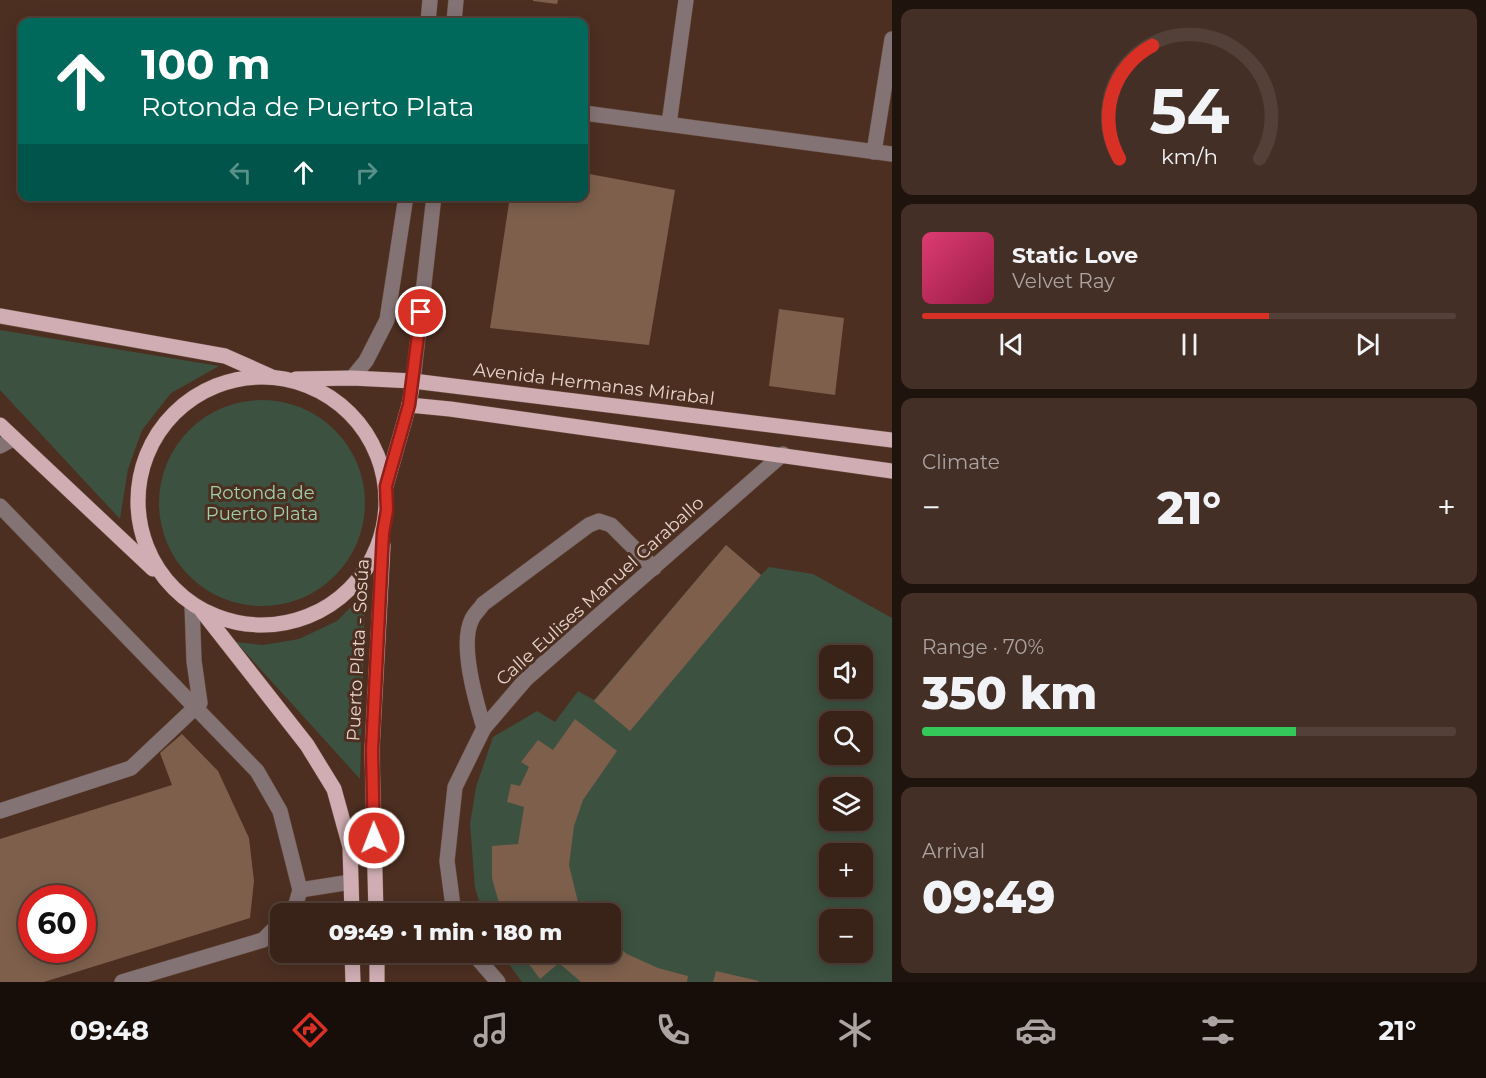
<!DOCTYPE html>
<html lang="en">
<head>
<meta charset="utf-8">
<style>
  :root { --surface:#392319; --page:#442f26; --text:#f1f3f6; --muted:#aba4a2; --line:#534038; --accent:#d93025 }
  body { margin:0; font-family:Montserrat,sans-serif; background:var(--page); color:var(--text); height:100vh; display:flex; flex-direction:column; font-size:22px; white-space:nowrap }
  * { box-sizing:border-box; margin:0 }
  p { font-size:20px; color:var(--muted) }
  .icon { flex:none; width:33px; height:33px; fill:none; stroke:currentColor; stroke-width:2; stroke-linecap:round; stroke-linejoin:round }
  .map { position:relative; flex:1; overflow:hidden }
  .side { display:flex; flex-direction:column; gap:9px; padding:9px; background:#1f130e; width:594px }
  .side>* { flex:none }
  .top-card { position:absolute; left:18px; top:18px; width:570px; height:183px; border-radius:12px; box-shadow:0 3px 15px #0003,0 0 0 2px var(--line); background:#00695c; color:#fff; overflow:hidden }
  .tools { position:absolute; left:819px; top:645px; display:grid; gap:12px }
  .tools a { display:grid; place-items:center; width:54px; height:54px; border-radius:12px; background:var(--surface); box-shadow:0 3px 15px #0003,0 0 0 2px var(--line); font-size:30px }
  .speed { position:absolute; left:18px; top:885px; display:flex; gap:12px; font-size:30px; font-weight:700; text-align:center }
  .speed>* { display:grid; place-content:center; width:78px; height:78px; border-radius:50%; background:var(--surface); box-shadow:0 3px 15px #0003,0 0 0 2px var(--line); line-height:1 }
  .speed .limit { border:9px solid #d22; background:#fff; color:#111 }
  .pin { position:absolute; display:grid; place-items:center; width:51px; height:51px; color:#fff; margin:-26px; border:3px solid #fff; border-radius:50%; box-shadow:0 2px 6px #0007 }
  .me { position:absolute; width:66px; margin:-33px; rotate:359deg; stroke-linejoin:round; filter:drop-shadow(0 0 4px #0008) }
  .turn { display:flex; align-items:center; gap:21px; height:126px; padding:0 24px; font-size:27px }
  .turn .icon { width:78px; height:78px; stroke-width:2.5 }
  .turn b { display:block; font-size:42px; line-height:51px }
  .lanes { display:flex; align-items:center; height:57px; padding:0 24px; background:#0003; justify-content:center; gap:30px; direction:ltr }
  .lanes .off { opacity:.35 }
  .big { font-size:45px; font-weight:800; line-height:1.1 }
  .side .widget { flex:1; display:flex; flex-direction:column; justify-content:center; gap:9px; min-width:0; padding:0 21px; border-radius:12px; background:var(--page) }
  .side .dial { align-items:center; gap:0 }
  .dial svg { height:156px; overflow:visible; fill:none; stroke:var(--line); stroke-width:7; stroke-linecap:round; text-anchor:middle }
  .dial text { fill:var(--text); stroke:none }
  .song { display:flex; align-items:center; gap:18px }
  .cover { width:72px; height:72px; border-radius:9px; background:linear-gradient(135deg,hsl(340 70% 55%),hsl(340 70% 35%)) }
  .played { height:6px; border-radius:3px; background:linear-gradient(90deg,var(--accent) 65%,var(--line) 65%) }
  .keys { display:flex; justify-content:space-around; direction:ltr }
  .heat { display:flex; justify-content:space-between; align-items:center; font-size:33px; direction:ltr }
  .charge { height:9px; border-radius:4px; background:linear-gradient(90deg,#34c759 70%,var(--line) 0) }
  .trip { position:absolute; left:270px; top:903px; width:351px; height:60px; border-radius:12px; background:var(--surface); box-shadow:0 3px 15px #0003,0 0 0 2px var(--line); font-weight:800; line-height:60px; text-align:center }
  .tab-bar { display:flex; height:96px; justify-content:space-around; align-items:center; background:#170e0a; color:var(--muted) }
  .tab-bar .icon { width:42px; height:42px }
  .tab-bar .current { color:var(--accent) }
  .tab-bar b { font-size:27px; color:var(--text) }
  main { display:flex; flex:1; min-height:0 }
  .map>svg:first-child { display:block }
</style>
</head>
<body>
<main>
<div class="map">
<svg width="892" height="982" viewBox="0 0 892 982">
  <rect width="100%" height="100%" fill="#4c2f21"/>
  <g fill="#3c5140" fill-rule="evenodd">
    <polygon points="0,330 219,366 171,393 142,430 128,469 120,519 0,390"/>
    <circle cx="262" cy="503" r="103"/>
    <path d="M726 545 761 575 769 567 813 574 892 618V982H522L501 953 610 952V914H483L475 888 470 824 476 787 493 737 537 711 555 722 578 691 594 700ZM830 656H862V688H830ZM830 722H862V754H830ZM830 788H862V820H830ZM830 854H862V886H830ZM830 920H862V952H830Z"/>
    <polygon points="365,593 360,779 236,642 263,645 299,639 337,621"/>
  </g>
  <g fill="#7d5f4c" fill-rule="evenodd">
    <polygon points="533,0 558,0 557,4 533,1"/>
    <polygon points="584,173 675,190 649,345 490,328 510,196 584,196"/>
    <polygon points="779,309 844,318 835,395 769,386"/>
    <polygon points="726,545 761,575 630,731 594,701"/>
    <polygon points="575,719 617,751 583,800 574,826 569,865 578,902 586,914 502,914 492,878 492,846 518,844 524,807 507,802 511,784 520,786 529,767 521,762 538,740 553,750"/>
    <path d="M182 734 218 771 249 838 254 881 250 918 44 982H0V839L172 785 160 753ZM32 898H82V950H32Z"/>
    <polygon points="610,941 627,954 658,968 688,976 687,982 581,982 559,963 540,979 520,952 610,952"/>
    <polygon points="716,971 759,981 758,982 713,982"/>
  </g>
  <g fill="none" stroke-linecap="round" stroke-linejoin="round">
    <defs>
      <g id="minor">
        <polyline points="428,22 430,0"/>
        <polyline points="454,22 456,0"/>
        <polyline points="584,113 892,154"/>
        <polyline points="669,124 686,0"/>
        <polyline points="874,152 892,39"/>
        <polyline points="352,378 366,361 387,320 406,196"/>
        <polyline points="413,381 434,196"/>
        <polyline points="0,446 13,439"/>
        <polyline points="0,506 257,771 280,811 300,890 294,911 291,914"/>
        <path d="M484 728C476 702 459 644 472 619 474 614 480 609 483 604L589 525 599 521 611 525 654 568"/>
        <polyline points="0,811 131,768 200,703 194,661 192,605"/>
        <polyline points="300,890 351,882"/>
        <polyline points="454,914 447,861 455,787 484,728 526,679 783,454"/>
        <polyline points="472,952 498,982"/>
        <polyline points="122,982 263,940 280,923"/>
      </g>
      <g id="major">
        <polyline points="0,316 225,356 270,376"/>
        <circle cx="262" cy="501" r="124"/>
        <polyline points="296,379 352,378 413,381 892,440"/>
        <polyline points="409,405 450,409 892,471"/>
        <polyline points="0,425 153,569"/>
        <polyline points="386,486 409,405 413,381"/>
        <polyline points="202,611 307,745 334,789 350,847 352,914"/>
        <polyline points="376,914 372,750 383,545"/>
        <polyline points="352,952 353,982"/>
        <polyline points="377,952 377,982"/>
      </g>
    </defs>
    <use href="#minor" stroke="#684d40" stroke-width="16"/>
    <use href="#major" stroke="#684d40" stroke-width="16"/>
    <use href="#minor" stroke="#847375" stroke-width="15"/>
    <use href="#major" stroke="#cfadb2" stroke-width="15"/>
  </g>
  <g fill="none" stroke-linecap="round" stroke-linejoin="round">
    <defs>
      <polyline id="route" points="374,838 372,750 383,533 387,510 386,486 409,405 421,312"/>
    </defs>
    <use href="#route" stroke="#8d1f18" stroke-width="15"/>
    <use href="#route" stroke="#d93025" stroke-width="10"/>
  </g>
  <g text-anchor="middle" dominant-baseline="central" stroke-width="6" stroke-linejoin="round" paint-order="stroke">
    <g font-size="18" fill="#e7d4cb" stroke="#4c2f21">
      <text transform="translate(594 384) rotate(7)">Avenida Hermanas Mirabal</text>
      <text transform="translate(600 591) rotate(-42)">Calle Eulises Manuel Caraballo</text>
      <text transform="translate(358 650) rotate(-87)">Puerto Plata - Sosúa</text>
    </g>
    <g font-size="18" fill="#9fd1a9" stroke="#4c2f21">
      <text x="262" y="493">Rotonda de<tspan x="262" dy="21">Puerto Plata</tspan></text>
    </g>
  </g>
</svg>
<div class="tools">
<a><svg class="icon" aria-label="sound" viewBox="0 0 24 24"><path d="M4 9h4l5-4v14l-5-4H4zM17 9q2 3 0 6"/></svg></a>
<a><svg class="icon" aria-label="search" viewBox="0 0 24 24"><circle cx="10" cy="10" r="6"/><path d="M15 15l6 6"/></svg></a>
<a><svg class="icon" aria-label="layers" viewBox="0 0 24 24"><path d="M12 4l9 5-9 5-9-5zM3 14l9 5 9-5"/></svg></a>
<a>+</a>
<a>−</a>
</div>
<div class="speed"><div class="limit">60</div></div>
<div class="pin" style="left:421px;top:312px;background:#d93025"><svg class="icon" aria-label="arrive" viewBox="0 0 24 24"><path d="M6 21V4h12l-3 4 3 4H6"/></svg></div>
<svg class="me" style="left:374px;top:838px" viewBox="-20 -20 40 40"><circle r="17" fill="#d93025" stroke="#fff" stroke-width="3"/><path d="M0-11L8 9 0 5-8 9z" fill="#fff"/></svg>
<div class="trip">09:49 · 1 min · 180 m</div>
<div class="top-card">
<div class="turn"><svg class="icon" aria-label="ahead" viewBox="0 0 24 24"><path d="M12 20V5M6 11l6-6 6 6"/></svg><div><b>100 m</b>Rotonda de Puerto Plata</div></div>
<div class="lanes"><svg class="icon off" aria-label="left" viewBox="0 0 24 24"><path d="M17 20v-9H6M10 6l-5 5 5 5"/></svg><svg class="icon" aria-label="ahead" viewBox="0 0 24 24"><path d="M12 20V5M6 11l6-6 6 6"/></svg><svg class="icon off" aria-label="right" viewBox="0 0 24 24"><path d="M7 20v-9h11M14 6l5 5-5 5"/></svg></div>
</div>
</div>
<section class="side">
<div class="widget dial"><svg viewBox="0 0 100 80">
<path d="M14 69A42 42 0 1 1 86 69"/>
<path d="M14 69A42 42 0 0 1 31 11" stroke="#d93025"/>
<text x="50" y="56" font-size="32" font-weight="700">54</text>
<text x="50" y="72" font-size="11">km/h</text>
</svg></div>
<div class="widget">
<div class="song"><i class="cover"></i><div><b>Static Love</b><p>Velvet Ray</p></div></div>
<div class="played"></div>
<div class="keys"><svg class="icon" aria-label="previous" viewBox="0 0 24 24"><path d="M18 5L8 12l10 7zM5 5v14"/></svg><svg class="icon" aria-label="pause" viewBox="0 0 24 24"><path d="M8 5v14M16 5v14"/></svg><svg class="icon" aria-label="next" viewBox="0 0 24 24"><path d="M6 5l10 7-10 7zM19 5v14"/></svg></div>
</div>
<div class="widget"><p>Climate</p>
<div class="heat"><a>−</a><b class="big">21°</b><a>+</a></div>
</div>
<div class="widget"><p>Range · 70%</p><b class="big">350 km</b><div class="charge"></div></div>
<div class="widget"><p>Arrival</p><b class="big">09:49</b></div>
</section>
</main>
<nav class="tab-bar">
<b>09:48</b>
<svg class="icon current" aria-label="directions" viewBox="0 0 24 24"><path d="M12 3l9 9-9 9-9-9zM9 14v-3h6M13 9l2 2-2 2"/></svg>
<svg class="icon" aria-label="music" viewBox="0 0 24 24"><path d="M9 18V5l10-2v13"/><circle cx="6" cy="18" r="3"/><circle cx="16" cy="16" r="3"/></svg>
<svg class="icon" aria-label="phone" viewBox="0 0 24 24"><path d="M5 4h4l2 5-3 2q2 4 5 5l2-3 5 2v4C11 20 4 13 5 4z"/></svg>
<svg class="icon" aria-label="climate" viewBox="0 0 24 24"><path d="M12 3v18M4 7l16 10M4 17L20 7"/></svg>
<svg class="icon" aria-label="car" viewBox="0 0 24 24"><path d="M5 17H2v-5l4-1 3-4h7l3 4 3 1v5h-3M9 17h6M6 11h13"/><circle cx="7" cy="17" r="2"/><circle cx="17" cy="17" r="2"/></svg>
<svg class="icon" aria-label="filters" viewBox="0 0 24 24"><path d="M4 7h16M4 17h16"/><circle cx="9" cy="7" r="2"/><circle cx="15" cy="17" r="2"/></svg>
<b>21°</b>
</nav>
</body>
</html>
